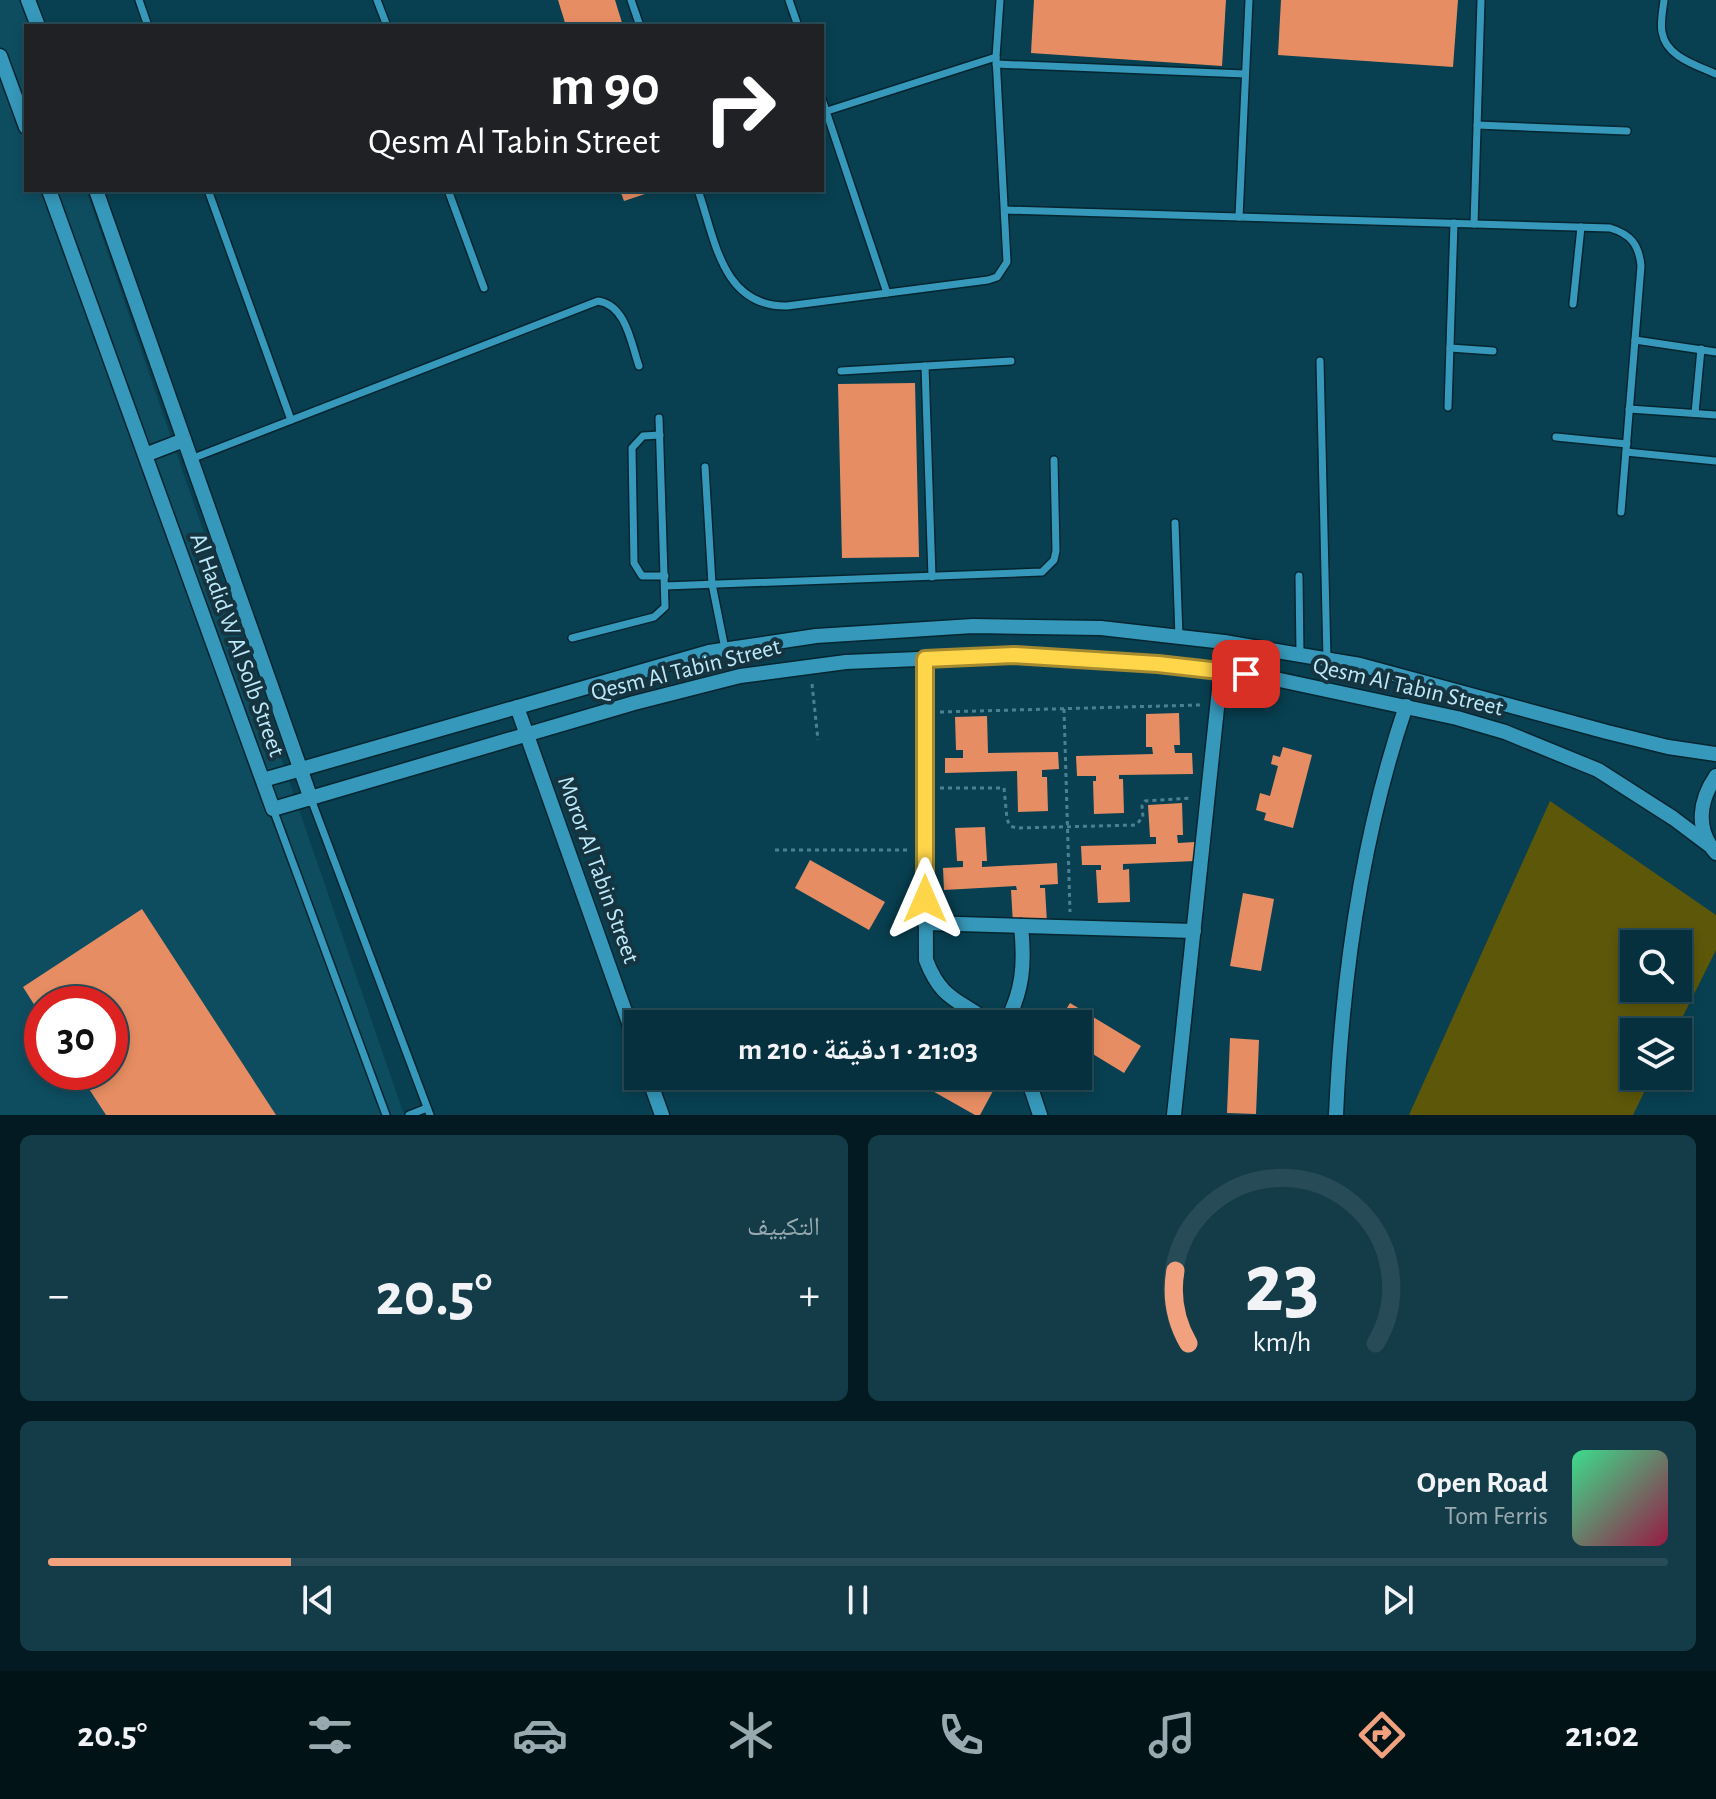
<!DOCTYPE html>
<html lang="ar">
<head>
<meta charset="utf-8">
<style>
  :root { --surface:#06303d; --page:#143c48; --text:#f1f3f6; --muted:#98a9b0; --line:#274b57; --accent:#f1a17d }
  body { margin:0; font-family:"Alegreya Sans","Noto Naskh Arabic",sans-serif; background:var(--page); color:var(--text); direction:rtl; height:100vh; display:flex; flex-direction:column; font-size:30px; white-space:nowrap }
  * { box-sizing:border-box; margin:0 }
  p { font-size:26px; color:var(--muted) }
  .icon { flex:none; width:44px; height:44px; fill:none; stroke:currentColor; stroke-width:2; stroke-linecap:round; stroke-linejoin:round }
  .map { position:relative; height:1115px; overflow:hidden; direction:ltr }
  .panel { display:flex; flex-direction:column; gap:20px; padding:20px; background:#031a22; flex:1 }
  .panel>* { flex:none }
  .guide { position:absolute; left:24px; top:24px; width:800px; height:168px; border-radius:0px; box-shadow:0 4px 12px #0003,0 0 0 2px var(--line); direction:rtl; background:#202124; color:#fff; overflow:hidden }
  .tools { position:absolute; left:1620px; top:930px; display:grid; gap:16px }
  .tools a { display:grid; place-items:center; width:72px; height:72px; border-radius:0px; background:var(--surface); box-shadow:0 4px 12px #0003,0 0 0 2px var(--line); font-size:40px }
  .speed { position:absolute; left:24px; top:986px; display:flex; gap:16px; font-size:40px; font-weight:700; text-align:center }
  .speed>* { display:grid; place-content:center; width:104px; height:104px; border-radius:50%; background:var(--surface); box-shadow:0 4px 12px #0003,0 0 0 2px var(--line); line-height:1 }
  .speed .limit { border:12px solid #d22; background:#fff; color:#111 }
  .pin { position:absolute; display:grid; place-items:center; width:68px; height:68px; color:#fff; margin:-34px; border-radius:16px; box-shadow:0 4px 12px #0006 }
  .me { position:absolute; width:88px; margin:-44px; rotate:0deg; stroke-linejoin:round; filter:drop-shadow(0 0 6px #0008) }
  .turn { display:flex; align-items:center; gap:28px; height:168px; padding:0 32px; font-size:36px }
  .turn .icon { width:104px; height:104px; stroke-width:2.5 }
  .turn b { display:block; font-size:56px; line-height:68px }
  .big { font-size:60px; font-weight:700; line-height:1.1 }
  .panel .tile { flex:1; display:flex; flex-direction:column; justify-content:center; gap:12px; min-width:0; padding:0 28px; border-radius:12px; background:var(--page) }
  .panel .dial { align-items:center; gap:0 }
  .dial svg { height:208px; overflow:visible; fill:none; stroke:var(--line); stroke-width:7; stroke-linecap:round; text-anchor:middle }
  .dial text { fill:var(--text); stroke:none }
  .song { display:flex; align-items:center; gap:24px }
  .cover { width:96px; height:96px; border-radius:12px; background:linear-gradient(135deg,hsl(150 70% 55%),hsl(340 70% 35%)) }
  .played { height:8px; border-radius:4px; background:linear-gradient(90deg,var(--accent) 15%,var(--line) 15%) }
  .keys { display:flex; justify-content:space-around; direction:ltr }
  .heat { display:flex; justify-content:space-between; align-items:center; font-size:44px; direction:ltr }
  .panel .tiles { flex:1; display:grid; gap:20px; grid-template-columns:1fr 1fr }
  .tile:last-child { grid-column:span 2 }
  .trip { position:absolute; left:624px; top:1010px; width:468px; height:80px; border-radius:0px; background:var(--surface); box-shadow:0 4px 12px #0003,0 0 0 2px var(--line); font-weight:700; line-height:80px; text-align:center; direction:rtl }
  .menu { display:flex; height:128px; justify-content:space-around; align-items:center; background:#021318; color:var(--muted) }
  .menu .icon { width:56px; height:56px }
  .menu .on { color:var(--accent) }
  .menu b { font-size:36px; color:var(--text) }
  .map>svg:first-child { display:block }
</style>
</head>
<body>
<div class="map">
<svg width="1716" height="1115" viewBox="0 0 1716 1115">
  <rect width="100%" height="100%" fill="#084051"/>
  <path fill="#0e4d60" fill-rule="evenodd" d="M0 0H21L30 26H26V190H86L404 1115H0ZM42 1004H110V1072H42Z"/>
  <path fill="#5d570a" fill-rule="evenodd" d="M1550 801 1716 915V950L1675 1032H1634V1076H1652L1633 1115H1409ZM1634 944H1678V988H1634Z"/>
  <g fill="#e78d63">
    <polygon points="558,0 615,0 623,26 566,26"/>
    <polygon points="1034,0 1226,0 1222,66 1031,53"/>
    <polygon points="1281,0 1458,0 1453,67 1278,55"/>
    <polygon points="620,190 654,190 654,191 624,201"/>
    <polygon points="915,383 919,557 842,558 838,384"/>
    <polygon points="1179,713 1180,745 1174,745 1175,753 1192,753 1193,774 1119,775 1119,779 1123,779 1124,813 1094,814 1093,781 1096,781 1096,776 1077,776 1076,756 1153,754 1152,747 1146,747 1146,714"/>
    <polygon points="987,716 988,753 1058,752 1059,769 1042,770 1042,777 1047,777 1048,811 1018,812 1017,771 945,773 945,758 963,758 963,750 956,750 955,717"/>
    <polygon points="1283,747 1312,755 1293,828 1264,820 1266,813 1256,810 1260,793 1270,796 1278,766 1271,764 1273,755 1280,757"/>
    <polygon points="1182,803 1183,835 1177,835 1178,843 1195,842 1196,861 1123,864 1123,870 1129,869 1130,902 1098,903 1096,870 1101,870 1101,865 1082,865 1081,846 1156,844 1156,837 1150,837 1148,805"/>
    <polygon points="985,827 987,861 982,861 982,867 1057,863 1058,884 1040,885 1040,888 1045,888 1047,923 1013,924 1011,890 1017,890 1016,886 944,890 943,868 963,867 963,861 957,861 955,828"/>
    <polygon points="810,860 885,902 869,930 795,888"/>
    <polygon points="1243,893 1274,899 1261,971 1230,966"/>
    <polygon points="142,909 276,1115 106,1115 78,1072 110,1072 110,1004 42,1004 42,1017 23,987"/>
    <polygon points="1070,1003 1141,1046 1124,1073 1078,1045 1078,1024 1057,1024"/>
    <polygon points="854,1013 875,1024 848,1024"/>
    <polygon points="1230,1038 1259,1040 1256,1114 1227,1113"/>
    <polygon points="906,1076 966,1076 993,1091 980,1115 975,1115"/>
  </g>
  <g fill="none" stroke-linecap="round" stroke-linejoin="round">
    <defs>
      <g id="service">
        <polyline points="139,0 148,26"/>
        <polyline points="377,0 387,26"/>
        <polyline points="631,0 640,26"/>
        <polyline points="789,0 798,26"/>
        <path d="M1664 0C1663 10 1660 23 1662 32 1666 57 1696 65 1716 74"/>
        <polyline points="996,64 1245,74"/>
        <polyline points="822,99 887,293"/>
        <polyline points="824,112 996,57"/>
        <polyline points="1477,125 1627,131"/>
        <polyline points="208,190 291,420"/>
        <polyline points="448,190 484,288"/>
        <path d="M698 190C715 239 722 307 787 306L988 280 997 277 1007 262 996 57 1000 0"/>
        <path d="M1005 210 1610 228C1630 234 1639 244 1641 266L1621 512"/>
        <polyline points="1239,217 1249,0"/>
        <polyline points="1474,224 1481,0"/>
        <polyline points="1573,304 1581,227"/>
        <polyline points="1635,340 1716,352"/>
        <polyline points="1450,348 1493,351"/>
        <polyline points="1320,361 1327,659"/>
        <polyline points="925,366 932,577"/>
        <polyline points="841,371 1011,361"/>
        <polyline points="1448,407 1454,223"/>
        <polyline points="1629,409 1716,415"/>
        <polyline points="1695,413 1701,349"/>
        <polyline points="660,435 643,436 632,448 634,563 642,576 665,576"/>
        <polyline points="1556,437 1627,444"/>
        <polyline points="1626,452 1716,461"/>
        <path d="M191 459 598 301C626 305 631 343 639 366"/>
        <polyline points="705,467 712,584 725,649"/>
        <polyline points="1175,523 1179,637"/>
        <polyline points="1299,576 1300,655"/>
        <polyline points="665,586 1042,572 1054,560 1056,551 1054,460"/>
        <polyline points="572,638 654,617 665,607 659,418"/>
        <polyline points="311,799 430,1115"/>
        <polyline points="273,809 386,1115"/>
        <polyline points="409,1115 427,1108"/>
      </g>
      <g id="minor">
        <polyline points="28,0 38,26"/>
        <polyline points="0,56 26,127"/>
        <polyline points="49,190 273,809 634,703 740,676 846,662 1014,655 1158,664 1221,671 1271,678 1457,718 1505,732 1598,770 1673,818 1709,845"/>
        <polyline points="96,190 311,799"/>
        <polyline points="145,455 184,440"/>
        <path d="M925 659 926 960C942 1002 960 999 991 1024"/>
        <polyline points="517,707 638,1048"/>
        <path d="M1716 776C1699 801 1695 829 1716 853"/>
        <polyline points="263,780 709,652 816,636 973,626 1101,628 1224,642 1360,665 1607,732 1668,747 1716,754"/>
        <polyline points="925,923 1194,931"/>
        <path d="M1005 1024C1023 992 1025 963 1021 926"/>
        <polyline points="648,1076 662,1115"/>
        <polyline points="1027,1076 1040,1115"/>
        <polyline points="1174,1115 1224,642"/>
        <path d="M1336 1115C1342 979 1362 835 1406 706"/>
      </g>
    </defs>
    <use href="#service" stroke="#05252f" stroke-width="10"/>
    <use href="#minor" stroke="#05252f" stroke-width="17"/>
    <g stroke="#4c8091" stroke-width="3" stroke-dasharray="4 4" stroke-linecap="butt">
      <polyline points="812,684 818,740"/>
      <polyline points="1064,709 1070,912"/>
      <polyline points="940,712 1200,705"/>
      <polyline points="940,788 1004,788 1007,819 1010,826 1017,828 1136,825 1143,817 1142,806 1145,801 1191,798"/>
      <polyline points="775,850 909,850"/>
    </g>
    <use href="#service" stroke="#3698ba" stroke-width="7"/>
    <use href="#minor" stroke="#3698ba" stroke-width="14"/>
  </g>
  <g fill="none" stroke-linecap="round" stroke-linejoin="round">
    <defs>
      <polyline id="route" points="925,899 925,659 1014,655 1158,664 1246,674"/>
    </defs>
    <use href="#route" stroke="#a68a30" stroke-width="20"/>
    <use href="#route" stroke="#ffd54a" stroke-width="14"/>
  </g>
  <g text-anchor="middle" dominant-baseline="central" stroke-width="8" stroke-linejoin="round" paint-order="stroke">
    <g font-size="24" fill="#bde9fb" stroke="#16343f">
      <text transform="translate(237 645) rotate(70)">Al Hadid W Al Solb Street</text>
      <text transform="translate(686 670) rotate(-14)">Qesm Al Tabin Street</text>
      <text transform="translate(1408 687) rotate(13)">Qesm Al Tabin Street</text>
      <text transform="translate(598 870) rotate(70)">Moror Al Tabin Street</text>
    </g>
  </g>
</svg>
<div class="tools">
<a><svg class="icon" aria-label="search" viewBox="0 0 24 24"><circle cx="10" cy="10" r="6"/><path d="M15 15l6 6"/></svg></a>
<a><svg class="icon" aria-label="layers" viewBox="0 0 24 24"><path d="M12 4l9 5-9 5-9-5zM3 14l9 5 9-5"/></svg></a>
</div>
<div class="speed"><div class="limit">30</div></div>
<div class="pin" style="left:1246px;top:674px;background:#d93025"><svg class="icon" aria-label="arrive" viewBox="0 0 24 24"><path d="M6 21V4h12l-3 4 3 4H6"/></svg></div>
<svg class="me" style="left:925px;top:899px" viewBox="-20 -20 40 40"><path d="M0-17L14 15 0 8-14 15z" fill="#ffd54a" stroke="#fff" stroke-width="4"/></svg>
<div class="trip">21:03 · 1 دقيقة · 210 m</div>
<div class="guide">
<div class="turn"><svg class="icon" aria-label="right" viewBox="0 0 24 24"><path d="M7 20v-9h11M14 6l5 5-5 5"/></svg><div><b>90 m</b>Qesm Al Tabin Street</div></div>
</div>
</div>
<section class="panel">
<div class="tiles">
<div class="tile dial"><svg viewBox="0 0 100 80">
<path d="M14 69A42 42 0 1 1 86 69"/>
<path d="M14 69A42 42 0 0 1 9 41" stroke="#f1a17d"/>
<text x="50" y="56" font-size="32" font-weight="700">23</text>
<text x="50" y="72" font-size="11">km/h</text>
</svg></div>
<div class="tile"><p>التكييف</p>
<div class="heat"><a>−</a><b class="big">20.5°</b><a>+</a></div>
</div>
<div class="tile">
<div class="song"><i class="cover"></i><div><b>Open Road</b><p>Tom Ferris</p></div></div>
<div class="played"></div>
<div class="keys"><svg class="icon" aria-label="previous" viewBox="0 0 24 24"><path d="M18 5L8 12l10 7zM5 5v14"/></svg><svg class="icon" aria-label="pause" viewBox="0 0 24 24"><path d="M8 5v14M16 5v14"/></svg><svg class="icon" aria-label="next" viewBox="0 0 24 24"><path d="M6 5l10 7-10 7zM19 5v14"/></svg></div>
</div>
</div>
</section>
<nav class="menu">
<b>21:02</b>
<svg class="icon on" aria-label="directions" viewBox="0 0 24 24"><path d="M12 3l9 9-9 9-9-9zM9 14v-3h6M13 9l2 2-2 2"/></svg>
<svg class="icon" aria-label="music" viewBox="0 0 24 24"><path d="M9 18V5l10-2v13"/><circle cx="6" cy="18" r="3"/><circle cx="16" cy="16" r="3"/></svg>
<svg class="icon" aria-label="phone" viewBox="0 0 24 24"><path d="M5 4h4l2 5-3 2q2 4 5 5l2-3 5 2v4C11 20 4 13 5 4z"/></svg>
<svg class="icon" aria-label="climate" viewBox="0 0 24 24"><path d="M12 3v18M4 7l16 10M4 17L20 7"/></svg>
<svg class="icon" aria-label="car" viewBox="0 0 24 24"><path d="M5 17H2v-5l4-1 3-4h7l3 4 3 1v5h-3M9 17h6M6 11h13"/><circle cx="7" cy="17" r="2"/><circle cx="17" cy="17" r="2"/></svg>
<svg class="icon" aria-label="filters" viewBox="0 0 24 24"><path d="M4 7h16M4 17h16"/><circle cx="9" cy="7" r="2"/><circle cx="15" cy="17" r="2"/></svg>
<b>20.5°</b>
</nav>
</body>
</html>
